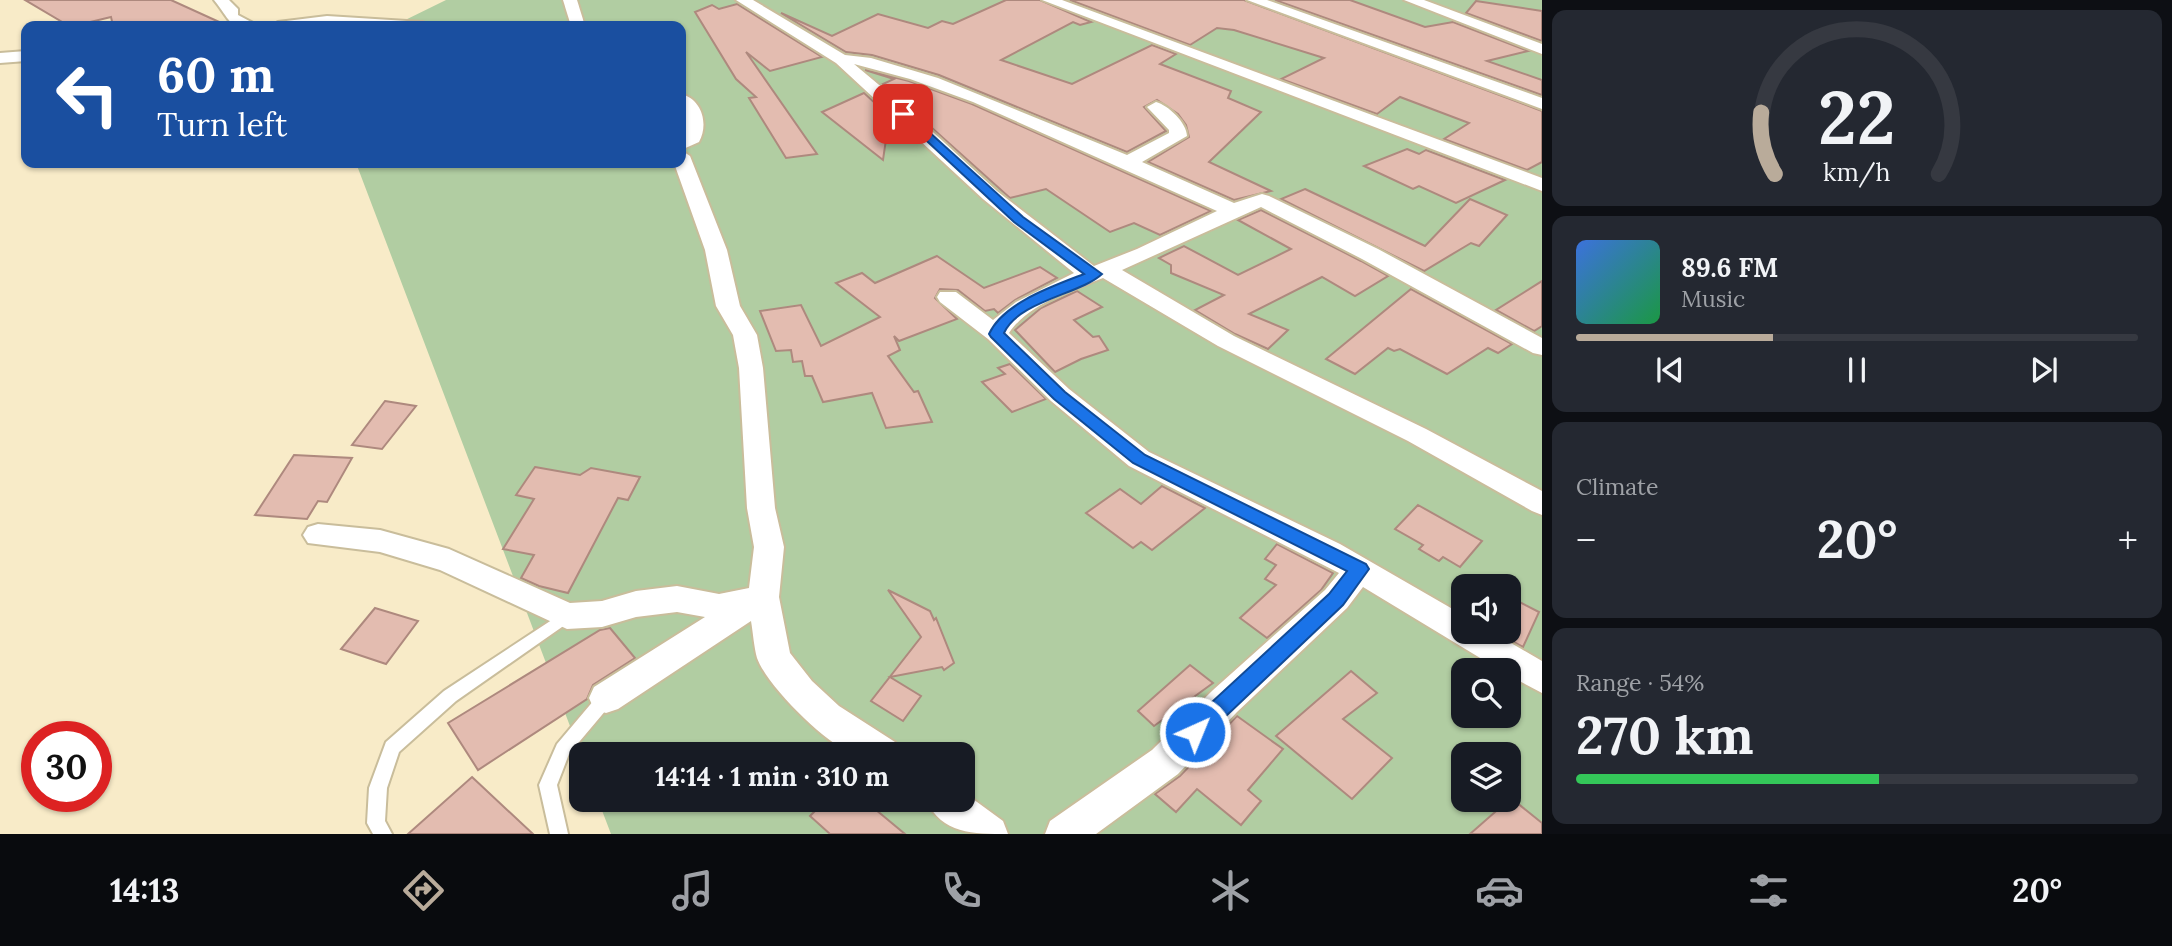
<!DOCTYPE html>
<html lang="en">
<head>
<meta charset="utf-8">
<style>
  :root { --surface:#171b24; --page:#242831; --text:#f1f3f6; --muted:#9ea1a6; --line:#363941; --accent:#b9ab9a }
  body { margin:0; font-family:Lora,serif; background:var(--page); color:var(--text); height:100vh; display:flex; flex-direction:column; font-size:26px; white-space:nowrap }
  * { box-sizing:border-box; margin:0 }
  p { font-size:23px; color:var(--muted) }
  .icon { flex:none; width:38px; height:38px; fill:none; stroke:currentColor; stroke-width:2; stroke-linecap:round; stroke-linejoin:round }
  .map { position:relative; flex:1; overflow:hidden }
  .details { display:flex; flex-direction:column; gap:10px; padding:10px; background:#0d0f14; width:630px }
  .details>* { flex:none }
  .guide { position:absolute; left:21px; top:21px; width:665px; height:147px; border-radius:14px; box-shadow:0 2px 5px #0004; background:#1a4fa0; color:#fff; overflow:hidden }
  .fabs { position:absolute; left:1451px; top:574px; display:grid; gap:14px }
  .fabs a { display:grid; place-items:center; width:70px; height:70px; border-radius:14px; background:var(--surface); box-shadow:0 2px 5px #0004; font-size:35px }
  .speed { position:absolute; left:21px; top:721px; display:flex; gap:14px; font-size:35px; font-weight:700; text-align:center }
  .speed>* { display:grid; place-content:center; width:91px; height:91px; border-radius:50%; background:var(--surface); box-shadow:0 2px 5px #0004; line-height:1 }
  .speed .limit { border:10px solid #d22; background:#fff; color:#111 }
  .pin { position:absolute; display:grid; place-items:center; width:60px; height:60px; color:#fff; margin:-30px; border-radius:14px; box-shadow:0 4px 10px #0006 }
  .me { position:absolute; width:77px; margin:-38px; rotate:44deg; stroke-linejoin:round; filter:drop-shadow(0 0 5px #0008) }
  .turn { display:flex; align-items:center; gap:24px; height:147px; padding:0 21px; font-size:32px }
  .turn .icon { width:91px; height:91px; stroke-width:2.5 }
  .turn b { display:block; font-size:49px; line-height:60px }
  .big { font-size:52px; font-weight:700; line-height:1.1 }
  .details .card { flex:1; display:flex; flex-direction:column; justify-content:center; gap:10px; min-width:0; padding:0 24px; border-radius:14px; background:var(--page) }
  .details .dial { align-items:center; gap:0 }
  .dial svg { height:182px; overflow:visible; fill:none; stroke:var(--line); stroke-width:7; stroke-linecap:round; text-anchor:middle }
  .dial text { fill:var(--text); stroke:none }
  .song { display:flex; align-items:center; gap:21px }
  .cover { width:84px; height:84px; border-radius:10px; background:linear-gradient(135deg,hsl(220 70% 55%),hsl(140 70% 35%)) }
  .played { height:7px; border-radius:4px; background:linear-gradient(90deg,var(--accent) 35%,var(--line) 35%) }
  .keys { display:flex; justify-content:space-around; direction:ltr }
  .heat { display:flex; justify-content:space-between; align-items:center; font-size:38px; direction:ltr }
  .charge { height:10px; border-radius:5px; background:linear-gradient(90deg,#34c759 54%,var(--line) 0) }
  .trip { position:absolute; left:569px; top:742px; width:406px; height:70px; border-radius:14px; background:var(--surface); box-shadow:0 2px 5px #0004; font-weight:700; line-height:70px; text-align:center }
  .tab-bar { display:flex; height:112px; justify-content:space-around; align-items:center; background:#090b0e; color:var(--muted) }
  .tab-bar .icon { width:49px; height:49px }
  .tab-bar .active { color:var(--accent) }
  .tab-bar b { font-size:32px; color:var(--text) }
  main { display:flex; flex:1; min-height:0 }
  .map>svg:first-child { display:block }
</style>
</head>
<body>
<main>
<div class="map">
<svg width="1542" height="834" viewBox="0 0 1542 834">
  <rect width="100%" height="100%" fill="#f8ebc8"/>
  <path fill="#b1cda2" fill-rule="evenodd" d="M446 0H1542V834H611L598 800H962V754L581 755 356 163H681V26H393ZM1463 586H1508V632H1463ZM1463 670H1508V716H1463ZM1463 754H1508V800H1463Z"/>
  <g fill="#e3bcb0" stroke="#ae897e" stroke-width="2">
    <polygon points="25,0 171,0 228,26 113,26 111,17 82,24 64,23"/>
    <polygon points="1006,0 1040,0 1091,22 1080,25 1073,22 1001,60 1072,84 1152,45 1176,54 1160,64 1231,91 1228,98 1261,112 1209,162 1271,191 1234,200 1148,162 1189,137 1186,125 1178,114 1157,100 1144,107 1166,131 1127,152 939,75 872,55 846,52 781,13 832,36 878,14 928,28 942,21 953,24"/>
    <polygon points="1070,0 1244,0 1542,111 1542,162 1527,170 1444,139 1469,123 1400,97 1377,114 1281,79 1324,58 1234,30 1217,28 1190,45"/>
    <polygon points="1275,0 1350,0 1425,27 1453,22 1528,51 1487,61 1542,80 1542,95"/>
    <polygon points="1476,1 1542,11 1542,41 1466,13"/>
    <polygon points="737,4 822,57 770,71 746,52 817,154 786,158 749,98 756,97 736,79 695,12 712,5 719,9"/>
    <polygon points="865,70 909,81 972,104 1211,211 1160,235 1134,223 1110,232 1046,189 1010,198 883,84 894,79"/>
    <polygon points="864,93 899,125 888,126 883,160 822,112"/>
    <polygon points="1407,149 1419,154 1426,150 1505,180 1456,203 1419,186 1413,189 1364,166"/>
    <polygon points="1305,189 1425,246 1470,199 1507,215 1479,246 1471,243 1424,271 1281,199"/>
    <polygon points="1261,210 1361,261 1388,276 1355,296 1322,277 1249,314 1288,330 1268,349 1235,334 1195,310 1224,295 1171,273 1171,265 1159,258 1184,246 1238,275 1291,249 1238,220"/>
    <polygon points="937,256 984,288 1040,267 1057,278 1015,300 998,313 994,309 985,311 958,290 940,289 935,298 957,319 899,341 894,336 900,350 888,356 914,392 918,391 932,422 886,428 872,393 823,402 812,376 805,376 802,361 793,362 791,350 776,351 760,311 801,305 821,346 880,317 836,283 862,273 875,283"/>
    <polygon points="1542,281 1542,326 1534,331 1496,310"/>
    <polygon points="1411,289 1512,344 1498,353 1488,348 1447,374 1400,349 1394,351 1388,348 1355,374 1326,359"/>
    <polygon points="1077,291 1102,307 1074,320 1093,337 1099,336 1108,350 1081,359 1055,372 1015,330 1041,308"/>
    <polygon points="1010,364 1046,399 1012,412 982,382 1005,374 998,368"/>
    <polygon points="385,401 416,406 382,449 352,445"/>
    <polygon points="294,455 352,458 327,502 318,501 307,519 255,515"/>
    <polygon points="535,467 580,475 591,468 640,477 628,500 618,498 568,593 539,586 521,578 534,555 503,549 534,499 516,495"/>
    <polygon points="1162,486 1205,508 1152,550 1141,542 1133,548 1086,513 1120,489 1141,504"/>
    <polygon points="1418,505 1482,541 1460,567 1443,557 1439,561 1419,549 1423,545 1395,529"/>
    <polygon points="1277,544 1333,573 1321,590 1267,638 1240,618 1276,585 1265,579 1276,565 1265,559"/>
    <polygon points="888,590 930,611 934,620 936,618 954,663 944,670 942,667 890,677 921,696 903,721 871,701 921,637"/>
    <polygon points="1508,596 1539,612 1523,647 1508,639"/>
    <polygon points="375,608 418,621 386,664 341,649"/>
    <polygon points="610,628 635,658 593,685 587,699 478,770 448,723 600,630"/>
    <polygon points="1190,665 1213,683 1154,726 1138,711"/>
    <polygon points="1351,671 1377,693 1343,719 1392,758 1352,799 1276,736"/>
    <polygon points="1237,716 1283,749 1248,790 1261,801 1241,825 1197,789 1176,812 1155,794 1180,776"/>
    <polygon points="472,777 533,834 408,834"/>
    <polygon points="1511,798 1542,823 1542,834 1470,834"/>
    <polygon points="826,800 864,800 905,834 830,834 810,816"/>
  </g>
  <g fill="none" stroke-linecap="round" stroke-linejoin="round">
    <defs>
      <g id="lane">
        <polygon points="567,610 572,612 574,616 572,620 456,701 399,752 387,788 385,821 392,834 373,834 367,823 369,788 386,742 444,691"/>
        <polygon points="606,691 612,693 614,698 612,703 569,754 557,785 568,834 550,834 539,785 557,744 600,693"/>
      </g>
      <g id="street">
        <path d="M214 0H229L238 9V15L259 26C225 27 233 23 214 0Z"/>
        <polygon points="563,0 577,0 585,26 571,26"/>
        <path d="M736 0H753L845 55 871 58 938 78 1127 155 1169 133V130L1147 107 1156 102C1168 105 1187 123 1187 136L1142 162 1234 203 1262 194 1269 196 1378 249 1542 338V355L1533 353 1362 259 1261 207 1122 270 1234 336 1426 429 1542 491V515L1532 511 1408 441 1218 346 1103 278C1073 290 1028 304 1009 333L1069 389 1149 452 1340 544 1463 615V632H1492L1542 661V693L1508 675V670H1500L1363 587 1347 608 1237 712 1178 774 1096 834H1045L1050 821 1152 750 1213 690 1325 590 1339 573 1129 466 1051 401 988 339 940 302 937 297 940 292H956L993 320 1016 302 1074 273 983 199 836 63ZM854 64 910 79 973 102 1217 211 1137 249 1094 266 997 191 909 110Z"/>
        <polygon points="1042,0 1062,0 1542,178 1542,191"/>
        <polygon points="1247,0 1267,0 1542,98 1542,109"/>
        <polygon points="1404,0 1424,0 1542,44 1542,54"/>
        <polygon points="327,16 423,22 430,26 271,26 278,22"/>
        <polygon points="26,51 26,61 0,63 0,53"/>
        <path d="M681 94C702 99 709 124 699 142L681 150 690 156 727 250 740 306 757 335 763 368 775 508 784 547 779 597 790 653 812 681 839 706 895 742 900 754C886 754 864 758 851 753 824 742 767 686 757 658 754 647 753 633 751 621L618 709 606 713 594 709 589 698 594 687 705 617 677 612 636 617 602 627 567 629 440 570 380 552 308 543 303 535 308 527 318 524 380 530 449 549 570 603 602 601 636 591 677 586 719 594 749 588 754 547 747 508 739 368 733 335 716 306 705 250 674 163H681V138L685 135C688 119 680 109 681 94Z"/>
        <path d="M962 791 1003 821 1008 834C973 834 942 834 926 800H962Z"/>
      </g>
    </defs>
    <use href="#lane" stroke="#c9bd9b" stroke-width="4"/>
    <use href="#street" stroke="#c9bd9b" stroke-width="4"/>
    <use href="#lane" fill="#fff" fill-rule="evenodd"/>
    <use href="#street" fill="#fff" fill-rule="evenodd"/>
  </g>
  <path fill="#1a73e8" stroke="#114b97" stroke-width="2" d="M900 112H907L1023 217 1102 274C1081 294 1018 301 1004 333L1065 392 1145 455 1366 564 1369 569 1343 605 1203 738 1195 741 1187 738 1184 732 1187 725 1329 594 1347 571 1133 463 1054 399 991 337 989 334C1003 303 1053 286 1084 274L1014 222 900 116Z"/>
</svg>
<div class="fabs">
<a><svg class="icon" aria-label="sound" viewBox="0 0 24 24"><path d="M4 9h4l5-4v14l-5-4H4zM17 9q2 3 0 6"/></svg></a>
<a><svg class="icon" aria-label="search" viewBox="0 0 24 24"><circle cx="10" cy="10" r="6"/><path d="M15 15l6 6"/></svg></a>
<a><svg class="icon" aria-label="layers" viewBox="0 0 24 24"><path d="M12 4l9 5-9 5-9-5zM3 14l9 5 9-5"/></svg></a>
</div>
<div class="speed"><div class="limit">30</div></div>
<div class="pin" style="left:903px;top:114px;background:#d93025"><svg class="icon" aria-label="arrive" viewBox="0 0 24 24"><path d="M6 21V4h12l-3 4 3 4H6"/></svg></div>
<svg class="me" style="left:1195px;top:732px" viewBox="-20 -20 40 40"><circle r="17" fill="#1a73e8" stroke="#fff" stroke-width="3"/><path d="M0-11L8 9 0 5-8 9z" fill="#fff"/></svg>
<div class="trip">14:14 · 1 min · 310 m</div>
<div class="guide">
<div class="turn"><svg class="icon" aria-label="left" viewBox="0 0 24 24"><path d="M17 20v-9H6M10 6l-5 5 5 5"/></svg><div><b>60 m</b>Turn left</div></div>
</div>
</div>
<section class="details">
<div class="card dial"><svg viewBox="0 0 100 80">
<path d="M14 69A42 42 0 1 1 86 69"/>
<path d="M14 69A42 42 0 0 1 8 42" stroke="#b9ab9a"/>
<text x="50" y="56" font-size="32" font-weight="700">22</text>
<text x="50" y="72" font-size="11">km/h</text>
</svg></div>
<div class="card">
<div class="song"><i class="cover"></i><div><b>89.6 FM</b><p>Music</p></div></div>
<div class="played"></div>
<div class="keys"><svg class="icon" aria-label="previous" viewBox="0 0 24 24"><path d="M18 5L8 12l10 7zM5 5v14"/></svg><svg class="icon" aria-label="pause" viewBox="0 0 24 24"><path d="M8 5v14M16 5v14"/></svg><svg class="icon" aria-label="next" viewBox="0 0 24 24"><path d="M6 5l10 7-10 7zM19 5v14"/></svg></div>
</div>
<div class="card"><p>Climate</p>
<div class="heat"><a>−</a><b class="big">20°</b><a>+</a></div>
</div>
<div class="card"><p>Range · 54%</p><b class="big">270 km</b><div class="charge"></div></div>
</section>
</main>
<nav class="tab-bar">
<b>14:13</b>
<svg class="icon active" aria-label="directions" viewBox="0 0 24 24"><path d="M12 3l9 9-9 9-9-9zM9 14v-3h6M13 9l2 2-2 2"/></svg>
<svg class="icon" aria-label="music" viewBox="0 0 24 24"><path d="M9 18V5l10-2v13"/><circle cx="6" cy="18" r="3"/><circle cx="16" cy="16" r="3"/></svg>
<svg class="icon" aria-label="phone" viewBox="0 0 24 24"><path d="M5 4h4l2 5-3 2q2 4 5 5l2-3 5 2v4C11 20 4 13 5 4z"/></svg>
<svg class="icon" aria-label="climate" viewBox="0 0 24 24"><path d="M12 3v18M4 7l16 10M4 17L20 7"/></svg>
<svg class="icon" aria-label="car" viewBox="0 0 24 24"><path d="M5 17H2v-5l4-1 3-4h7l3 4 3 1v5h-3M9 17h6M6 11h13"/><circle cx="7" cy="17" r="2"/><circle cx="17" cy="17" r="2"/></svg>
<svg class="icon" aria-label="filters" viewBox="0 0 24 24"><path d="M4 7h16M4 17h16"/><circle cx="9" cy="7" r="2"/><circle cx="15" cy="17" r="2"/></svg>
<b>20°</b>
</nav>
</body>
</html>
